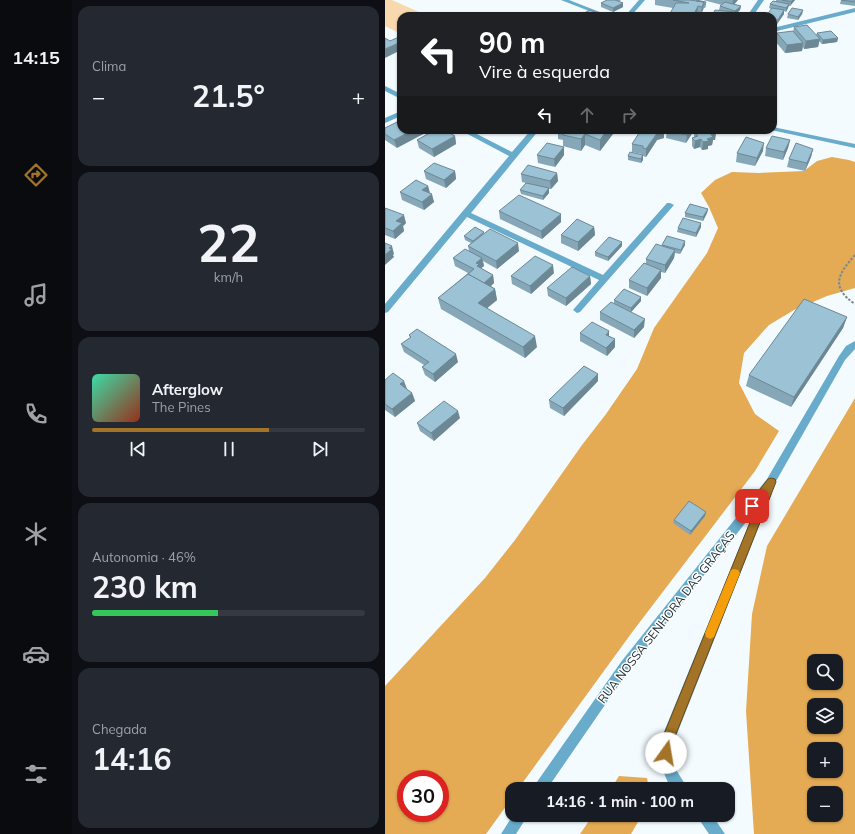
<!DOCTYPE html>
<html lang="pt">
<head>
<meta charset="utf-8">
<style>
  :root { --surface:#171b24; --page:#242831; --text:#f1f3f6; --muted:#9ea1a6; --line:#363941; --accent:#a37327 }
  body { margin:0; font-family:Mulish,sans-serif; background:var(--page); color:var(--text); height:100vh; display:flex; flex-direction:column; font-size:15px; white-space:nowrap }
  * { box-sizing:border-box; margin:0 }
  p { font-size:13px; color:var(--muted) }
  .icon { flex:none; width:22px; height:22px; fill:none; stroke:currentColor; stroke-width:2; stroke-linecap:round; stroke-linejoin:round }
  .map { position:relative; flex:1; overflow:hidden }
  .sheet { display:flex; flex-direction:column; gap:6px; padding:6px; background:#0d0f14; width:313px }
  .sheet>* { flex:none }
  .banner { position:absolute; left:12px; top:12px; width:380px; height:122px; border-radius:12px; box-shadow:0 1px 3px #0004; background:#202124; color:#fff; overflow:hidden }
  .fabs { position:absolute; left:422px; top:654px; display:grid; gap:8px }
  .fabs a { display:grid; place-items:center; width:36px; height:36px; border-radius:8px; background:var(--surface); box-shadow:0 1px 3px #0004; font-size:20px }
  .speed { position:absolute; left:12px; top:770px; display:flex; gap:8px; font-size:20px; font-weight:700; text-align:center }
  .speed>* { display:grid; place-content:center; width:52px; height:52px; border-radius:50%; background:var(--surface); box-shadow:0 1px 3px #0004; line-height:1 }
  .speed .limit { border:6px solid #d22; background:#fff; color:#111 }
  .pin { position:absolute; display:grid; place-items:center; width:34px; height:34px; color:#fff; margin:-17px; border-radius:8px; box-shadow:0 2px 6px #0006 }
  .me { position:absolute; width:44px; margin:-22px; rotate:13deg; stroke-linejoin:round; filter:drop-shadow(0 0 3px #0008) }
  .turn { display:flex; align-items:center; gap:14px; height:84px; padding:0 16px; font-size:18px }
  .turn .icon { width:52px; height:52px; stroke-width:2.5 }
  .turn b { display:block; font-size:28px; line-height:34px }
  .lanes { display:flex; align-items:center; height:38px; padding:0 16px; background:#0003; justify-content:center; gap:20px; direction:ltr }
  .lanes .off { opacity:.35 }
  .big { font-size:30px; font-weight:700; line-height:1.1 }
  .sheet .widget { flex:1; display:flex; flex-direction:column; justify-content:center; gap:6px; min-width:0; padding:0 14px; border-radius:12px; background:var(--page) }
  .sheet .dial { align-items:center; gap:0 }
  .dial b { font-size:52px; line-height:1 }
  .song { display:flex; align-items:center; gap:12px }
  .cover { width:48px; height:48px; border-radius:6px; background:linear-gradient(135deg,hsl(160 70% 55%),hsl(10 70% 35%)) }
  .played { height:4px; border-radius:2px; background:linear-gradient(90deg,var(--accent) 65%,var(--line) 65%) }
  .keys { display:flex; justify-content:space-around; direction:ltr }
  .heat { display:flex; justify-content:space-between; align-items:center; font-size:22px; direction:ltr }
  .charge { height:6px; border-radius:3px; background:linear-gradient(90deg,#34c759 46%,var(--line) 0) }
  .trip { position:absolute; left:120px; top:782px; width:230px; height:40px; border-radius:12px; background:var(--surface); box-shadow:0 1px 3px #0004; font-weight:700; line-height:40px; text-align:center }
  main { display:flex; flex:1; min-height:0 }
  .menu { display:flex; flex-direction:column; width:72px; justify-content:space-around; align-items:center; background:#090b0e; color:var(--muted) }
  .menu .icon { width:28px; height:28px }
  .menu .on { color:var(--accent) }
  .menu b { font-size:18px; color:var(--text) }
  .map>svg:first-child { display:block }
</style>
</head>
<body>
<main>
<nav class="menu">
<b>14:15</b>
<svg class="icon on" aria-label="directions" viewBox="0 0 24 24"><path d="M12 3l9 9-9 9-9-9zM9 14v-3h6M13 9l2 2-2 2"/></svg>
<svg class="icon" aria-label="music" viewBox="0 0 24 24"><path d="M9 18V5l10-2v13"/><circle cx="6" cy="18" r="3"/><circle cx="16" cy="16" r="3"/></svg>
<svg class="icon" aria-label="phone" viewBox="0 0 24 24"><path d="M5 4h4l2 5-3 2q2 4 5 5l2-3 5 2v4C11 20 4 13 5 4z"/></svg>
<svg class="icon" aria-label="climate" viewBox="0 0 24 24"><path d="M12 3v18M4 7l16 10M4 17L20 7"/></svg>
<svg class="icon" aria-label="car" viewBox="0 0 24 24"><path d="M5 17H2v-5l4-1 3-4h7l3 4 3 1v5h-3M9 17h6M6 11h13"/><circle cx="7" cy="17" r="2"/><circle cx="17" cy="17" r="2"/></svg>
<svg class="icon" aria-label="filters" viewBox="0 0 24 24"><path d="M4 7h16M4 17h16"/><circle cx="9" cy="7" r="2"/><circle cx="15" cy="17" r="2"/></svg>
</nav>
<section class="sheet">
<div class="widget"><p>Clima</p>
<div class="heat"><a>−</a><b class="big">21.5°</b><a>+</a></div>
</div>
<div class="widget dial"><b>22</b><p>km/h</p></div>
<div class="widget">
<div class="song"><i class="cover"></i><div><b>Afterglow</b><p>The Pines</p></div></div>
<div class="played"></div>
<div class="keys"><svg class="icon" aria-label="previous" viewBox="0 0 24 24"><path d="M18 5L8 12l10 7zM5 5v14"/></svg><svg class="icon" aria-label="pause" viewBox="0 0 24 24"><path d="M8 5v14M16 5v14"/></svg><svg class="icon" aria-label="next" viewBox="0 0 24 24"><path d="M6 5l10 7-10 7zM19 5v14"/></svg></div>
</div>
<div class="widget"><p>Autonomia · 46%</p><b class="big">230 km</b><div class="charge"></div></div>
<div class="widget"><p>Chegada</p><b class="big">14:16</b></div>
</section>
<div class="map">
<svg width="470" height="834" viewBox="0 0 470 834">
  <rect width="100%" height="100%" fill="#f3fbff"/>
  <polygon fill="#f8d8ad" points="0,0 7,0 43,16 16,16 16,34 0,26"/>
  <g fill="#e4aa54" fill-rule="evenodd">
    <path d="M447 157 464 160 470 162V288L442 296 409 310 384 325 359 353 354 383 370 414 394 431 370 471 248 631 133 789H127V798L101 834H0V686L100 578 130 540 197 445 221 414 252 369 269 328 322 253 333 228 324 207 316 193 330 180 347 172 374 173 419 171 432 161ZM21 779H55V813H21Z"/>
    <path d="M470 398V834H369L361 711 367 614 382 546ZM429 661H451V683H429ZM429 705H451V727H429ZM429 749H451V771H429ZM429 793H451V815H429Z"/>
    <polygon points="234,776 262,778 264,789 226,789"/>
    <polygon points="208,815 257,815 246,834 195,834"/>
  </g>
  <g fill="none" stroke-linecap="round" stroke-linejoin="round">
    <path stroke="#7c888d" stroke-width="2" stroke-dasharray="2.5 1.5" stroke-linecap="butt" d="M470 255C453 274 445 287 470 304"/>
    <g fill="#68abca" fill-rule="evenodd">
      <polygon points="176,0 184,0 225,16 217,16"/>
      <polygon points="254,0 260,0 246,16 240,16"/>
      <polygon points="373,0 379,0 368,16 362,16"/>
      <polygon points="470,8 470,12 388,32 388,28"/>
      <polygon points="0,86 16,94 16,99 0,91"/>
      <polygon points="16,111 16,116 0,123 0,118"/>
      <polygon points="388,127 470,144 470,148 386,130 388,130"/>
      <polygon points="75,130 84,130 127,152 146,130 154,130 86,213 218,275 282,203 285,203 289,205 195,312 192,313 188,310 214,280 82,217 3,312 0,313 0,304 124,156"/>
      <path d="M470 341V349L460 360 386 490 387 493 288 744 290 768 303 789H287C278 775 274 761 274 744L369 512 244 670 162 789H147L236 662 382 479 454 356 461 346Z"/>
      <polygon points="128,815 143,815 131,834 116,834"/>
      <polygon points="311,815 327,815 340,834 324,834"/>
    </g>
  </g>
  <g fill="#86a7b7">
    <polygon points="222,0 236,0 235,1 232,1 238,3 238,7 228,12 216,7 216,3"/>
    <polygon points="270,0 307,0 307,1 321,2 321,6 320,8 319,8 316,14 312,14 311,16 284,16 288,8 270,5"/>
    <polygon points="318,0 353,0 349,4 356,6 355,10 349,15 349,16 327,16 334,10 335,6 337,5"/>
    <polygon points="391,0 410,0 405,6 404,6 401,12 399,11 399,14 392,24 388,23 388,16 386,9 384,8 385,4 391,2"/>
    <polygon points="456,0 470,0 470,6 455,4"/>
    <polygon points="418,10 417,14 413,20 402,18 403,14"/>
    <polygon points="409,27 431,35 432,33 453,38 452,42 437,44 434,41 433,47 419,49 418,47 417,51 400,53 390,41 392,33 408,32"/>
    <polygon points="16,120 12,148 0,140 0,128"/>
    <polygon points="173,130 231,130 215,151 200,145 196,151 178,146 178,140 173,139"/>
    <polygon points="256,130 279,130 279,138 272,140 261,157 258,156 258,160 256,163 243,160 243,156 257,155 257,154 247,152 247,144"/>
    <polygon points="282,130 308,130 308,132 301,143 281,138"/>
    <polygon points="312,130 329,130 331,132 330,140 328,140 327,145 323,146 323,149 317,150 315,147 309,149 307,146 307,138 309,137 309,132 312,131"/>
    <polygon points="70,136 71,144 49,157 34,148 32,140"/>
    <polygon points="405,140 403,148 398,160 380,156 381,148"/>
    <polygon points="179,147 179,155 170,167 153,163 152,155"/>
    <polygon points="428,149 426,157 420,171 402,167 404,159"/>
    <polygon points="378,151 370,166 351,162 352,153"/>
    <polygon points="39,171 70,171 71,179 61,188 41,179"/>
    <polygon points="172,173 173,181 166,189 164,189 164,193 158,200 136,194 135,190 141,183 137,182 136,174"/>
    <polygon points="43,186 45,193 49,202 39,210 17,200 15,192"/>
    <polygon points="0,208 21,223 18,226 19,231 10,239 0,235"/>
    <polygon points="323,209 322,213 318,221 300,217 300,213"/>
    <polygon points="114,211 176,214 176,222 157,239 115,219"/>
    <polygon points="316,223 316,227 311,237 292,232 293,228"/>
    <polygon points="209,227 210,235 193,251 176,243 176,235"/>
    <polygon points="99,232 99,233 134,251 112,269 98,261 99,266 96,268 108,275 109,283 106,286 110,289 112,300 102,308 152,347 140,358 56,309 53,298 83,273 70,266 68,258 84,251 83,246 86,243 80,240 79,236"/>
    <polygon points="300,241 300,245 295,254 290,253 289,258 280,273 276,272 276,278 262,296 244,288 244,280 261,264 261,259 277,246 277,245"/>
    <polygon points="237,246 223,261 210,256 210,252"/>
    <polygon points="169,273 146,294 127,284 126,276"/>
    <polygon points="205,276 206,284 181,306 163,296 162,288"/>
    <polygon points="229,300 256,301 246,312 259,327 249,338 215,320 215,312 229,303"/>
    <polygon points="462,317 458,328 406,407 361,386 364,375"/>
    <polygon points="195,333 224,336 230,339 230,347 222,356 195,341"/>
    <polygon points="24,335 73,362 50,382 40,375 37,367 39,365 19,352 16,344 25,338"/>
    <polygon points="0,380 22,389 21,389 27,393 30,401 10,417 0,410"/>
    <polygon points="213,381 179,416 165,408 164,400"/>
    <polygon points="75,418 49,441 35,431 32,423"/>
    <polygon points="321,512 320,516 305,535 288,523 289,520"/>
  </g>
  <g fill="#6d8895">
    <polygon points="348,0 353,0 347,7"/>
    <polygon points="408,0 410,0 405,6 406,2"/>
    <polygon points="319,2 318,10 316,14 317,7"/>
    <polygon points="238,3 238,7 228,12 228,8"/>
    <polygon points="404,4 403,8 401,12 401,8"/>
    <polygon points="313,6 312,14 311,16 308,16"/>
    <polygon points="356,6 355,10 350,15 350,11"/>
    <polygon points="399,10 399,14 392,24 393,20"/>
    <polygon points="418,10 417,14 413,20 413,17"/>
    <polygon points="453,38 452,42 437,44 438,40"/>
    <polygon points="435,39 433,47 419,49 421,41"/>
    <polygon points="16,42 16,50 0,58 0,49"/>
    <polygon points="418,43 417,51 400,53 402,45"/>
    <polygon points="28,130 46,130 12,148 9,140"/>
    <polygon points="222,130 231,130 215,151 215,140"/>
    <polygon points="278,130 279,130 279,138 272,140 261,157 261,149 273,132"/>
    <polygon points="305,130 308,130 308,132 301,143 302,135"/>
    <polygon points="331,132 330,140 328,140 327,145 323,146 323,149 317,150 318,142 322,139 325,133"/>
    <polygon points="200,134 200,145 196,151 196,139"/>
    <polygon points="70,136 71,144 49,157 47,149"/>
    <polygon points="316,139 315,147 309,149 310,141"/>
    <polygon points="405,140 403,148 398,160 399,152"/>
    <polygon points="379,143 378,151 370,166 372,158"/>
    <polygon points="179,147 179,155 170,167 169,159"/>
    <polygon points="428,149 426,157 420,171 422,163"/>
    <polygon points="258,155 258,160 256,163 256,159"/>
    <polygon points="70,171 71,179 61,188 59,180"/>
    <polygon points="172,173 173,181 166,189 165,181"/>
    <polygon points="43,186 45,194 37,190"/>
    <polygon points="164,188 164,193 158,200 158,196"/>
    <polygon points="47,194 49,202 39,210 37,202"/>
    <polygon points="323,209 322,213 318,221 318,217"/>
    <polygon points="176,214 176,222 157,239 156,231"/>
    <polygon points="19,215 21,223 18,226 19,231 10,239 8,231 11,221"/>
    <polygon points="316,223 316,227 311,237 311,233"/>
    <polygon points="209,227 210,235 193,251 193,242"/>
    <polygon points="300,241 300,245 295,254 296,250"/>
    <polygon points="237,242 237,246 223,261 223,257"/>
    <polygon points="133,243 134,251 112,269 111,261"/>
    <polygon points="7,246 9,254 8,255 9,257 0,265 0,255 4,248"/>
    <polygon points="290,250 289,258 280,273 280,265"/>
    <polygon points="97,258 99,266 95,269 94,274 91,263"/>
    <polygon points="168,265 169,273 146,294 145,286"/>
    <polygon points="276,270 276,278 262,296 262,288"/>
    <polygon points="108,275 109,283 100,291 99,283"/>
    <polygon points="205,276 206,284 181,306 181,298"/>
    <polygon points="110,289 112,300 95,314 93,303"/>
    <polygon points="256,297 256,301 246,312 246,308"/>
    <polygon points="462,317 458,328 406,407 409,397"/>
    <polygon points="260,319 259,327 249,338 249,330"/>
    <polygon points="224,331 224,339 221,335"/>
    <polygon points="150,336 152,347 140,358 138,347"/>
    <polygon points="230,339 230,347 222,356 221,348"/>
    <polygon points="71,354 73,362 50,382 48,374"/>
    <polygon points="213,374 213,381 179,416 178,408"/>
    <polygon points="19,381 22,389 18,392 15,384"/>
    <polygon points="27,393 30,401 10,417 7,409"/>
    <polygon points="73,411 75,418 49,441 46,433"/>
    <polygon points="321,512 320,516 305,535 306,531"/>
  </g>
  <g fill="#9cc2d5" stroke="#6d8895">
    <polygon points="222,0 230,0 238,3 228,8 216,3"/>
    <polygon points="288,0 305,0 319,2 317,7 313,6 308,16 291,16 284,15 291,3 304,3"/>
    <polygon points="311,0 321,2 320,4 319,4 319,2 311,1"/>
    <polygon points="397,0 408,0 406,2"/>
    <polygon points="456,0 470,0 470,2"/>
    <polygon points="388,1 404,4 401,8 385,4"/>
    <polygon points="340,2 356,6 350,11 335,6"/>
    <polygon points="387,8 399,10 393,20 388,19 388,16 381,16"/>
    <polygon points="407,8 418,10 413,17 403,14"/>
    <polygon points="205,10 219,16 193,16"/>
    <polygon points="330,10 350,12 348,16 327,16"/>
    <polygon points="422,25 435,39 421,41 409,27"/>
    <polygon points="408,31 418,43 402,45 392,33"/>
    <polygon points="446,31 453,38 438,40 432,33"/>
    <polygon points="16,36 16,42 0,49 0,38 5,41"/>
    <polygon points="16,120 16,130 28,130 9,140 0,134 0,128"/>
    <polygon points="50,130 59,130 70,136 47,149 32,140"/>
    <polygon points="182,130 222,130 215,140 200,134 196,139 178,135"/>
    <polygon points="256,130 278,130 273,132 261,149 258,148 258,146 247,144"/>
    <polygon points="282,130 305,130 302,135"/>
    <polygon points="315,130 329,130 331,132 325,133 328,137 322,139 324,141 318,142 316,139 310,141 307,138 313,136 309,132 316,131"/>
    <polygon points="387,136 405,140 399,152 381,148"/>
    <polygon points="361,137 379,143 372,158 352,153"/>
    <polygon points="162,143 179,147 169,159 152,155"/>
    <polygon points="411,143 428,149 422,163 404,159"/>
    <polygon points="245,152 258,155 256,159 243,156"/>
    <polygon points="49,163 70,171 59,180 39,171"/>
    <polygon points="143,165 172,173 165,181 136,174"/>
    <polygon points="31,180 43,186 37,190 47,194 37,202 15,192"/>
    <polygon points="141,183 164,188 158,196 135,190"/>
    <polygon points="134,195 176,214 156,231 114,211"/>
    <polygon points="305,204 323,209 318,217 300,213"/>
    <polygon points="0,208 19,215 11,221 17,223 8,231 0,228"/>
    <polygon points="298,218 316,223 311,233 293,228"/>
    <polygon points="192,219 209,227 193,242 176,235"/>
    <polygon points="90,227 99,232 88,241 79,236"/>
    <polygon points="105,229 133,243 111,261 83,246"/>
    <polygon points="282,236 300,241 296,250 277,245"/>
    <polygon points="224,237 237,242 223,257 210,252"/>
    <polygon points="0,243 7,246 4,248 7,249 0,255"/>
    <polygon points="271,244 290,250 280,265 261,259"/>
    <polygon points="80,249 97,258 91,263 94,264 92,266 108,275 99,283 83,274 89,269 68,258"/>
    <polygon points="150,256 168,265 145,286 126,276"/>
    <polygon points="259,263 276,270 262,288 244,280"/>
    <polygon points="187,267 205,276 181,298 162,288"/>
    <polygon points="83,274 110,289 93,303 150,336 138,347 53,298"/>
    <polygon points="239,289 256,297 246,308 229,300"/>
    <polygon points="419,299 462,317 409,397 364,375"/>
    <polygon points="226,302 260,319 249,330 215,312"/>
    <polygon points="207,322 224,331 221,335 230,339 221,348 195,333"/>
    <polygon points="32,329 71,354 48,374 37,367 44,362 16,344 26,337 24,335"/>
    <polygon points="199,366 213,374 178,408 164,400"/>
    <polygon points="8,373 19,381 15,384 27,393 7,409 0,404 0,380"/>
    <polygon points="59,401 73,411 46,433 32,423"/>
    <polygon points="304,501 321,512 306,531 289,520"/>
  </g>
  <polygon fill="#a37327" stroke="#6a4b19" points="386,478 390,479 391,482 287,744 285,757 281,759 276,757 274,753 275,744 370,510 367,511 363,509 362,506 383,479"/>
  <polygon fill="#f59e0b" points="349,569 353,570 355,573 329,637 325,639 321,637 320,633 346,570"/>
  <g text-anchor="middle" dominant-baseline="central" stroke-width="3" stroke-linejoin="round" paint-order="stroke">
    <g font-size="12" fill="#19282f" stroke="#fff">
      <text transform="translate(281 617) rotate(-52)">RUA NOSSA SENHORA DAS GRAÇAS</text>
    </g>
  </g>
</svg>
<div class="fabs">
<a><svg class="icon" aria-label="search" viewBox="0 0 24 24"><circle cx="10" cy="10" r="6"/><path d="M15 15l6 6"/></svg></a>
<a><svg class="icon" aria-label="layers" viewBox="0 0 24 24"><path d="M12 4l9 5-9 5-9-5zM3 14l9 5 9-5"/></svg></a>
<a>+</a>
<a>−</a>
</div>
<div class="speed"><div class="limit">30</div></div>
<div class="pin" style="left:367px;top:506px;background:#d93025"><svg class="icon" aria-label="arrive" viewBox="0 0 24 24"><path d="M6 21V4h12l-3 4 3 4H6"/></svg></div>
<svg class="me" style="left:281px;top:753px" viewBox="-20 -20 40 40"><circle r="19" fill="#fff"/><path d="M0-13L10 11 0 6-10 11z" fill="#a37327"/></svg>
<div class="trip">14:16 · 1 min · 100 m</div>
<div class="banner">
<div class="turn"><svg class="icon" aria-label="left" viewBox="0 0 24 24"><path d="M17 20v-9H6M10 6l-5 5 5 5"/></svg><div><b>90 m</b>Vire à esquerda</div></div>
<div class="lanes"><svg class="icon" aria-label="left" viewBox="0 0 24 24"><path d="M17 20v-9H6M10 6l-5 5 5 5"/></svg><svg class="icon off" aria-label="ahead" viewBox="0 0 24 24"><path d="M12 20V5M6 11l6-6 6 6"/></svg><svg class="icon off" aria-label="right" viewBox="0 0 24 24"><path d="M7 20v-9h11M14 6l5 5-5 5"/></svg></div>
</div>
</div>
</main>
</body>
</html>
